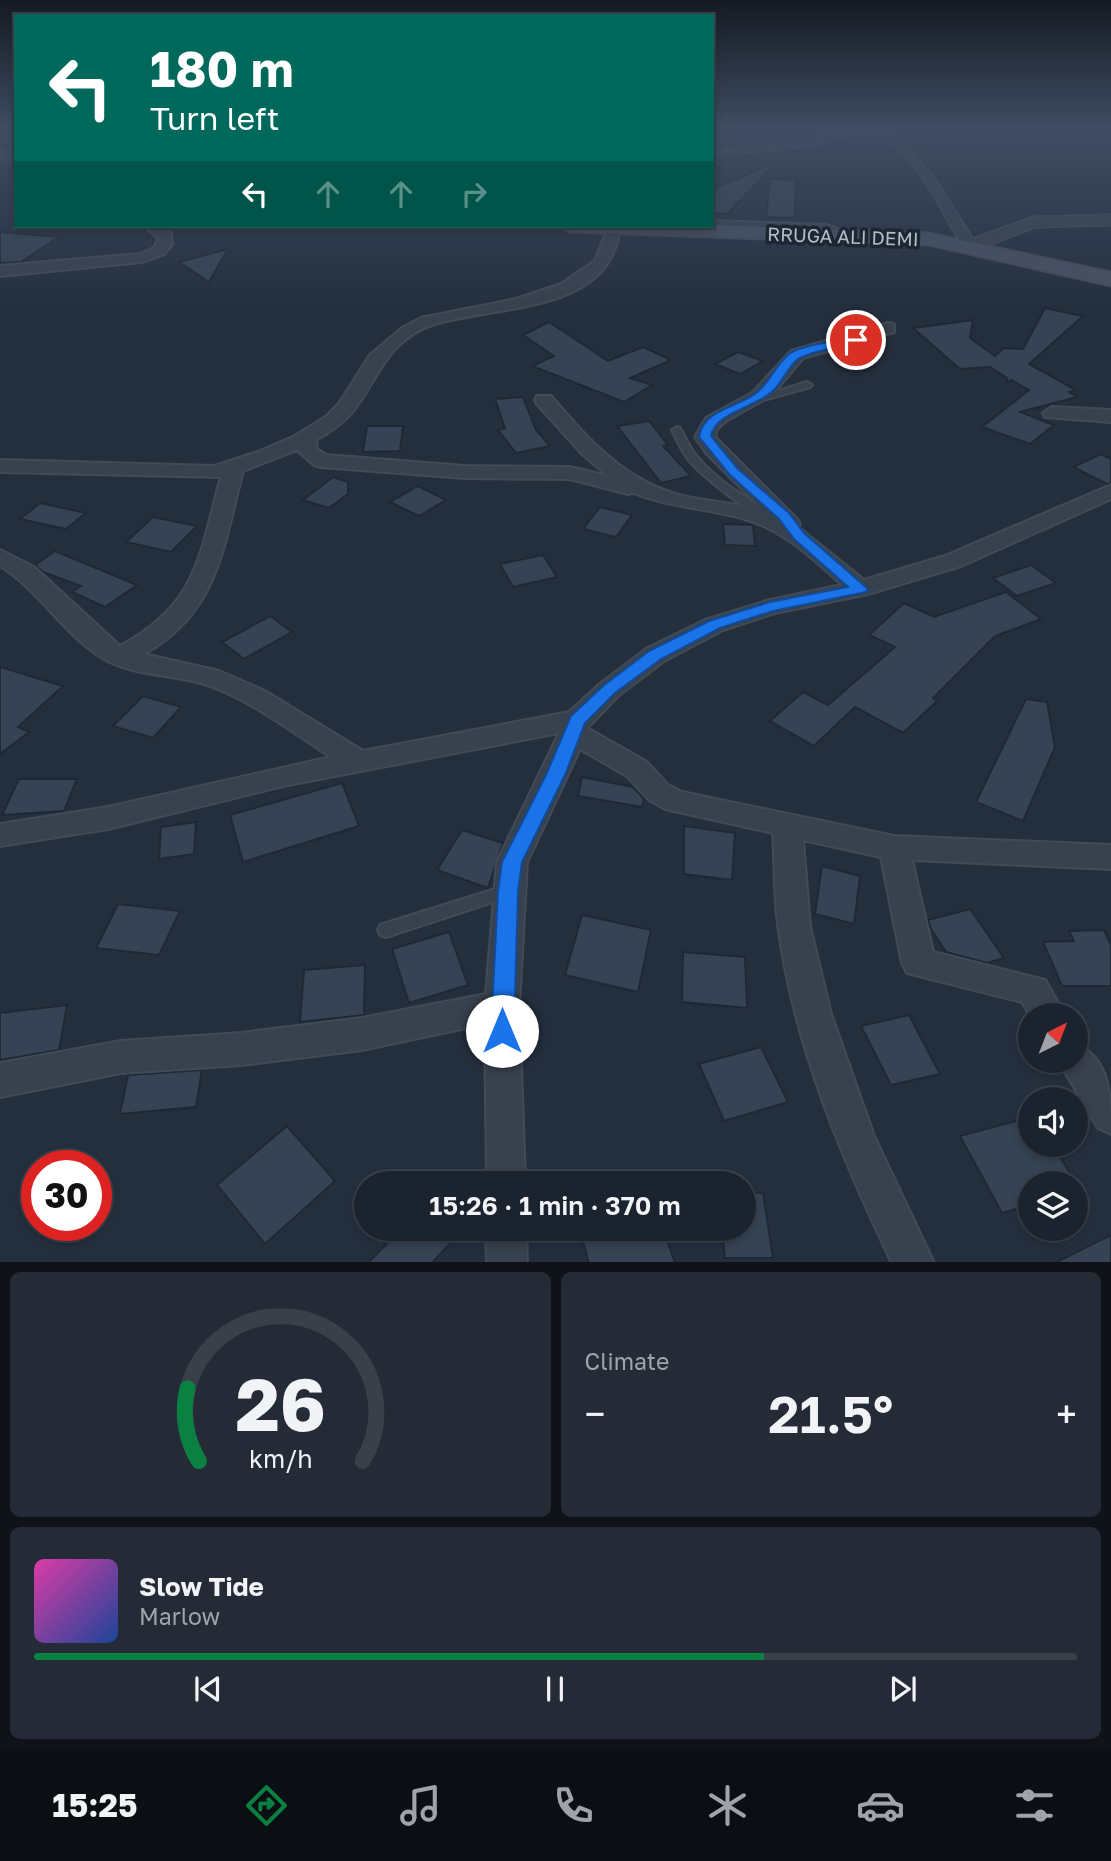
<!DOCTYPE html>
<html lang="en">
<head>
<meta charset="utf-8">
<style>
  :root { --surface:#1b232e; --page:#242b36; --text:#f1f3f6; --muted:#a0a4aa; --line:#39404a; --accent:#0b8043 }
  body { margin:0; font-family:"Golos Text",sans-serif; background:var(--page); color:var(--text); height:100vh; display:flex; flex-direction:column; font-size:26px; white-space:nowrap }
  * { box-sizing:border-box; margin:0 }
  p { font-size:23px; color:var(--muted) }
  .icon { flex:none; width:38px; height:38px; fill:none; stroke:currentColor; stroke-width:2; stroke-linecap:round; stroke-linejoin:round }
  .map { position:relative; height:1262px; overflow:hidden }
  .panel { display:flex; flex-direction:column; gap:10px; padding:10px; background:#0f1319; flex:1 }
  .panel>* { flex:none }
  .banner { position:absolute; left:14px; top:14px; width:700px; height:214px; border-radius:0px; box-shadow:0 4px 10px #0003,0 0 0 2px var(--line); background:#00695c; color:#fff; overflow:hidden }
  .needle { width:46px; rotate:42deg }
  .tools { position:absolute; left:1018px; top:1003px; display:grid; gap:14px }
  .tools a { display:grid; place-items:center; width:70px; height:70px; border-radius:50%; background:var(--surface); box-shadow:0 4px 10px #0003,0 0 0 2px var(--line); font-size:35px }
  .speed { position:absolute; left:21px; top:1150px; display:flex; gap:14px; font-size:35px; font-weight:700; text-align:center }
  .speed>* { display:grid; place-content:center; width:91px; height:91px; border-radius:50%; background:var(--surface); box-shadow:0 4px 10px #0003,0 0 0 2px var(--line); line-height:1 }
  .speed .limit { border:10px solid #d22; background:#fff; color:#111 }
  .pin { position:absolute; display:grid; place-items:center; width:60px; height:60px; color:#fff; margin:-30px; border:4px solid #fff; border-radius:50%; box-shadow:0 2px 7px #0007 }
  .me { position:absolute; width:77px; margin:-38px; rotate:0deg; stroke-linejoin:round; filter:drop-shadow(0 0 5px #0008) }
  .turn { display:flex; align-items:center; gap:24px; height:147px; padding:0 21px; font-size:32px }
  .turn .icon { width:91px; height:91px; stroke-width:2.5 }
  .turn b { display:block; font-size:49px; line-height:60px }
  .lanes { display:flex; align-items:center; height:66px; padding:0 21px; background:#0003; justify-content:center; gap:35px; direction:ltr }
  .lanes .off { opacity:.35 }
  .big { font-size:52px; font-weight:600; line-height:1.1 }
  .panel .card { flex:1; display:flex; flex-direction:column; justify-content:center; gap:10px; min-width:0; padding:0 24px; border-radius:10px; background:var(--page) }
  .panel .dial { align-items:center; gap:0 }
  .dial svg { height:182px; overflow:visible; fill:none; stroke:var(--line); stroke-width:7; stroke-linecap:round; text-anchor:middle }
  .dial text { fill:var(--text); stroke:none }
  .song { display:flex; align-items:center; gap:21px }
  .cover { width:84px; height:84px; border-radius:10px; background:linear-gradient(135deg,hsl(320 70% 55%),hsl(220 70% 35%)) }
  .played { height:7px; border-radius:4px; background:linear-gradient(90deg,var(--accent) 70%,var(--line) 70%) }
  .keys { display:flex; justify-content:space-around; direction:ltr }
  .heat { display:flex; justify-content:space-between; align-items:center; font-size:38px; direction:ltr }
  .panel .tiles { flex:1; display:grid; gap:10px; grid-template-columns:1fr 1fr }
  .card:last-child { grid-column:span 2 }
  .trip { position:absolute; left:354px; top:1171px; width:402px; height:70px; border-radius:35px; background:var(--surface); box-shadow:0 4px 10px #0003,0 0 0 2px var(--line); font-weight:600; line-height:70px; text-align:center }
  .tab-bar { display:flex; height:112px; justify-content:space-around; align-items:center; background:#0b0e12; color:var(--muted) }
  .tab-bar .icon { width:49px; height:49px }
  .tab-bar .on { color:var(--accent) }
  .tab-bar b { font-size:32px; color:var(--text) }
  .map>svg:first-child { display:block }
</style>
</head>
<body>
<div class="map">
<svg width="1111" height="1263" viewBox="0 0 1111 1263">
  <rect width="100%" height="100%" fill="#242f3e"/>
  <g fill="#364354" stroke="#1f2835" stroke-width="2">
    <polygon points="778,161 727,214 712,213 712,190"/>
    <polygon points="770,179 796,180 795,218 766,217"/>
    <polygon points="0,232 59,237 21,262 0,263"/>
    <polygon points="228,249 209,282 179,262"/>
    <polygon points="1045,308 1083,316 1029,364 1076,390 1069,392 1077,397 1020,412 1054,425 1030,444 982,427 1029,390 1011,380 1007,383 1007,378 990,367 960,369 913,328 973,320 970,338 995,356 1004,348 1023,349"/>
    <polygon points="549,322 608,361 643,347 671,360 630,378 652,385 624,402 532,366 554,356 523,335"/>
    <polygon points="738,352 763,361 740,374 715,364"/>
    <polygon points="523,397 536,430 550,446 516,453 498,430 505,428 495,399"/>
    <polygon points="649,421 668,445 663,446 691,476 661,483 617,426"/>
    <polygon points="367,426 403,426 400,451 363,452"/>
    <polygon points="1101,454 1111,459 1111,483 1107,484 1073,467"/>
    <polygon points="333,477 348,482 348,494 329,508 303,500"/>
    <polygon points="418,486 446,500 419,516 390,502"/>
    <polygon points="40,503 86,513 66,529 20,519"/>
    <polygon points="600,507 632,515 616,537 583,529"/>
    <polygon points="153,517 197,526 171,552 126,542"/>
    <polygon points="723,524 753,525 755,546 725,545"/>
    <polygon points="55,551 137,585 105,607 72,592 81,586 43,572 35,565"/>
    <polygon points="543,555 557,577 513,587 500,564"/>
    <polygon points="1031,565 1056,583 1017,596 993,578"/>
    <polygon points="1006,592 1041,619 995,636 933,698 937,701 903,733 855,707 814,746 770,721 803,692 828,705 895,647 869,635 904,603 934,617"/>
    <polygon points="270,616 292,632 244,659 222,642"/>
    <polygon points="0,667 63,686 18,727 29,732 0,754"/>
    <polygon points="143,696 181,707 153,738 113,726"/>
    <polygon points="1026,699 1047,702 1055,747 1023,821 976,802"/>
    <polygon points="582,777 633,787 644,799 642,807 578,796"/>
    <polygon points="19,779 77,779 64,811 2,815"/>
    <polygon points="342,783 359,826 243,862 230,815"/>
    <polygon points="196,822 194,854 159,859 161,827"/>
    <polygon points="684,826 735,833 732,880 684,874"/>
    <polygon points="462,830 503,843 488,888 437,870"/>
    <polygon points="822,866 860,876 854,924 815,914"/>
    <polygon points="118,904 180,911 159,955 96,948"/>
    <polygon points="970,909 1004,958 987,963 946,952 931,929 928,920"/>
    <polygon points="582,915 651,930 638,992 565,975"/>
    <polygon points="1104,930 1111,945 1111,986 1062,986 1043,942 1074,941 1069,931"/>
    <polygon points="449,932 468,985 409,1003 392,949"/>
    <polygon points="683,952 745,957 747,1008 682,1002"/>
    <polygon points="365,965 364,1015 300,1022 304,970"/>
    <polygon points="67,1005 59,1050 0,1060 0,1013"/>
    <polygon points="909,1015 940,1074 891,1085 861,1026"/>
    <polygon points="761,1047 788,1102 724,1121 699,1064"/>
    <polygon points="202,1070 196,1107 120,1114 128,1075"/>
    <polygon points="1031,1117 1031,1144 1052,1144 1076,1183 1031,1183 1031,1205 1002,1213 960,1136"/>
    <polygon points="287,1126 335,1181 265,1244 217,1185"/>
    <polygon points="744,1193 763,1193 773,1258 725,1258 722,1228 744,1228"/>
    <polygon points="402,1228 442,1228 453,1240 432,1263 368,1263"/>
    <polygon points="579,1228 663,1228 675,1263 589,1263"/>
    <polygon points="1111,1235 1111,1263 1055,1263"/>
  </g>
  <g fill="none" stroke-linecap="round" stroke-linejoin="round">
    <defs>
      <g id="service">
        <polygon points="833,135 835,138 812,146 712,155 712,151 811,142"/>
        <polygon points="712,221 826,225 855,235 851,237 825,229 712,225"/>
        <polygon points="807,382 812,385 810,387 760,401 755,398"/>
        <path d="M677 427 680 428C685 436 688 445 694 453 714 479 745 497 773 515L774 517 773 519C756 521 700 474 688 459 681 450 677 440 672 430Z"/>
        <polygon points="508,885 514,887 516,891 514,895 386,937 380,935 378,930 380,925"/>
      </g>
      <g id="minor">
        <path d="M823 130 839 133 881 130 899 138 936 181 977 246 975 249H965C946 220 914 146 880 137 861 132 840 141 820 136L818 134Z"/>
        <polygon points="0,150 16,155 16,163 0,158"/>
        <polygon points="143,226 159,226 171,234 172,244 164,254 142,262 0,276 0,266 140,254 154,248 159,238"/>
        <path d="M609 226 621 229C617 241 615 254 607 264 573 313 483 308 432 325 388 340 379 377 354 410 344 423 330 432 316 440L317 449 326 455 464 466 570 467 608 476 582 454 537 404 535 400 537 396H551C588 439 625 482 683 496 709 502 737 503 763 510L707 454 695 437 706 418 752 393 791 351 888 323 894 324V332L803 358 772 395 726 421 717 429 715 437 797 519 800 524 798 527 864 580 945 556 1111 485V499L961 566 868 594 775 613 723 630 664 661 618 696 587 728 647 762 668 785 682 792 894 836 1111 845V869L912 860 933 952 1045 980 1065 1015 1031 1017 1022 1002 907 973 902 963 881 857 803 840 810 927 831 1014 874 1136 934 1263H892C841 1156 793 1042 778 924 774 894 775 863 773 833L665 809 648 799 627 776 580 749 527 862 519 1006 525 1183H487L485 1024 362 1050 241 1065 121 1073 0 1097V1063L121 1041 241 1033 362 1018 486 994 497 862 559 733 283 786 108 829 0 846V824L108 807 331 757C290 731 248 697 201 683 172 675 135 675 108 661 66 639 41 591 0 566V550L34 567 120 646C199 604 199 555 221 477L0 472V460L214 466 258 452 295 436 327 416 340 402 370 355 402 328 421 318 516 299 561 284 595 261ZM297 450 314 465 321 467 464 478 570 479 628 494 634 493C670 508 708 508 745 519 783 530 814 559 842 585L770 600 705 620 646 649 600 684 569 712 363 751 265 691 219 671 144 654C219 612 223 546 243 471Z"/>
        <polygon points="1052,407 1111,410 1111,422 1045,417 1043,413"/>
        <path d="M1076 1044C1111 1058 1111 1100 1111 1134L1098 1128 1058 1060H1076Z"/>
        <polygon points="486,1228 526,1228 527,1263 487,1263"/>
      </g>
      <polygon id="tertiary" points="1111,215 1111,225 1035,227 976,250 970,251 961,246 964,242 1033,217"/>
      <polygon id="secondary" points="712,225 929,233 1111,272 1111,286 929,245 570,232 560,226"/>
    </defs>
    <use href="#service" stroke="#414a57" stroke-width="4"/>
    <use href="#minor" stroke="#414a57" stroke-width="4"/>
    <use href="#tertiary" stroke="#414a57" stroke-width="3"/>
    <use href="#secondary" stroke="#414a57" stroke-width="3"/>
    <use href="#service" fill="#38414e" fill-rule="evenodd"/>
    <use href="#minor" fill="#38414e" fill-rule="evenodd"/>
    <use href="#tertiary" fill="#38414e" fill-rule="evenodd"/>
    <use href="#secondary" fill="#465061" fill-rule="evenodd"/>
  </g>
  <linearGradient id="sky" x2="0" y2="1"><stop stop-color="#141a22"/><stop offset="0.42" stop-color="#3f4d63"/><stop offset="1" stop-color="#3f4d63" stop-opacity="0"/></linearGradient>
  <rect width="1111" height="307" fill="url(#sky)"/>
  <path fill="#1a73e8" stroke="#114b97" stroke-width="2" d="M856 337 860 338V343C841 347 819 349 802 357 790 362 783 381 774 390 758 407 715 412 711 436L738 469 789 513 804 533 868 589 866 592 773 611 720 628 661 659 615 693 585 723 565 775 522 862 518 891 514 1031 510 1038 502 1041 494 1038 491 1031 498 891 502 862 546 775 571 716 603 686 649 651 709 621 770 602 848 587 794 539 779 519 729 474 699 437C703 411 733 408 752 396 769 386 776 362 792 352 807 344 839 341 856 337Z"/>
  <g text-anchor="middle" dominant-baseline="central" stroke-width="7" stroke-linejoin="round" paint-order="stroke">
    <g font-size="19" fill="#b4bcc9" stroke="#1d2633">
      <text transform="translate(843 236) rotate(2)">RRUGA ALI DEMI</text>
    </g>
  </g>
</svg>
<div class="tools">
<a><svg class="needle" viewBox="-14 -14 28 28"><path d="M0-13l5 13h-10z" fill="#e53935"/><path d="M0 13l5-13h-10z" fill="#a0a4aa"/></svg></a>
<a><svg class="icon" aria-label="sound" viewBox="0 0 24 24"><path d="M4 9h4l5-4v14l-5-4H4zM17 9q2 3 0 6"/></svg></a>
<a><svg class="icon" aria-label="layers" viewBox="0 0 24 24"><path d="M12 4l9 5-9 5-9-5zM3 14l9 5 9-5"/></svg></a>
</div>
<div class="speed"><div class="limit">30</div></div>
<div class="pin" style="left:856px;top:340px;background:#d93025"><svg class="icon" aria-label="arrive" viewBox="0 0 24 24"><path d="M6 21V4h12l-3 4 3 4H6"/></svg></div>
<svg class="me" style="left:502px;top:1031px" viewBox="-20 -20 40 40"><circle r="19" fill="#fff"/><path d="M0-13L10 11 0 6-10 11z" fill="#1a73e8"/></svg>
<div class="trip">15:26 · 1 min · 370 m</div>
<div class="banner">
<div class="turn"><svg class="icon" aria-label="left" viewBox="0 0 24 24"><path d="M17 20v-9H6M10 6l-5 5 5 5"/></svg><div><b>180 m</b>Turn left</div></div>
<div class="lanes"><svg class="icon" aria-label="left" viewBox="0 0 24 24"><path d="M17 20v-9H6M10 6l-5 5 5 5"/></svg><svg class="icon off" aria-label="ahead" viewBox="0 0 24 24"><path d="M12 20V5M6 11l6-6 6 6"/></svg><svg class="icon off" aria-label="ahead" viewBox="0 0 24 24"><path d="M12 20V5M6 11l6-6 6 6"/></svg><svg class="icon off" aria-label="right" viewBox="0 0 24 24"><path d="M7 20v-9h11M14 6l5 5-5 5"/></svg></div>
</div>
</div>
<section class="panel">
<div class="tiles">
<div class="card dial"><svg viewBox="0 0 100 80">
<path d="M14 69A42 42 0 1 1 86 69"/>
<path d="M14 69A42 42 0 0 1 9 37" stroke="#0b8043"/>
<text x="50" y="56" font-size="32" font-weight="700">26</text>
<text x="50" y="72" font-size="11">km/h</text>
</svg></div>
<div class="card"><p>Climate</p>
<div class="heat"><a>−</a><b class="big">21.5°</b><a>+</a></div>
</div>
<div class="card">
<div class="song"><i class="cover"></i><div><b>Slow Tide</b><p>Marlow</p></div></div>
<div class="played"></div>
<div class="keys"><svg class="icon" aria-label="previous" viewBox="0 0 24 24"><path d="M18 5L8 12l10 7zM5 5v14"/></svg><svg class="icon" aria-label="pause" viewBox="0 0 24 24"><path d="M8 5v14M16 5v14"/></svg><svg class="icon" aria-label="next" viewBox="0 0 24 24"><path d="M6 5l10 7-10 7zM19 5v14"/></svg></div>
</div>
</div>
</section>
<nav class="tab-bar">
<b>15:25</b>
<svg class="icon on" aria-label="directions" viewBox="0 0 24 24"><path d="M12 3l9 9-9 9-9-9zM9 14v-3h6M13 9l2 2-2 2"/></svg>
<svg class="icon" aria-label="music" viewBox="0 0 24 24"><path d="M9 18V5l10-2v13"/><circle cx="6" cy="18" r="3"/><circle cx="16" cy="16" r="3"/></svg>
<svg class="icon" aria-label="phone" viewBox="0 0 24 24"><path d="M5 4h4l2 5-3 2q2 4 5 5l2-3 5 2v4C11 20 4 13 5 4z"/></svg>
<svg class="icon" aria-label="climate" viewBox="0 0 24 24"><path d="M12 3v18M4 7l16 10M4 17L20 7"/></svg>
<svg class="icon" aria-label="car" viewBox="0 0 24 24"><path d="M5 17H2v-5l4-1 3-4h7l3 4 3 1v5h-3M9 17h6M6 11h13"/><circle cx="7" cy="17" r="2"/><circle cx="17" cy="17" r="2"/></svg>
<svg class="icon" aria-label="filters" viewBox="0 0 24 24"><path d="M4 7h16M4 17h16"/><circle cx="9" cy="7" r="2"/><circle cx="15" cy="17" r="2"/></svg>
</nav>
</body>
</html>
